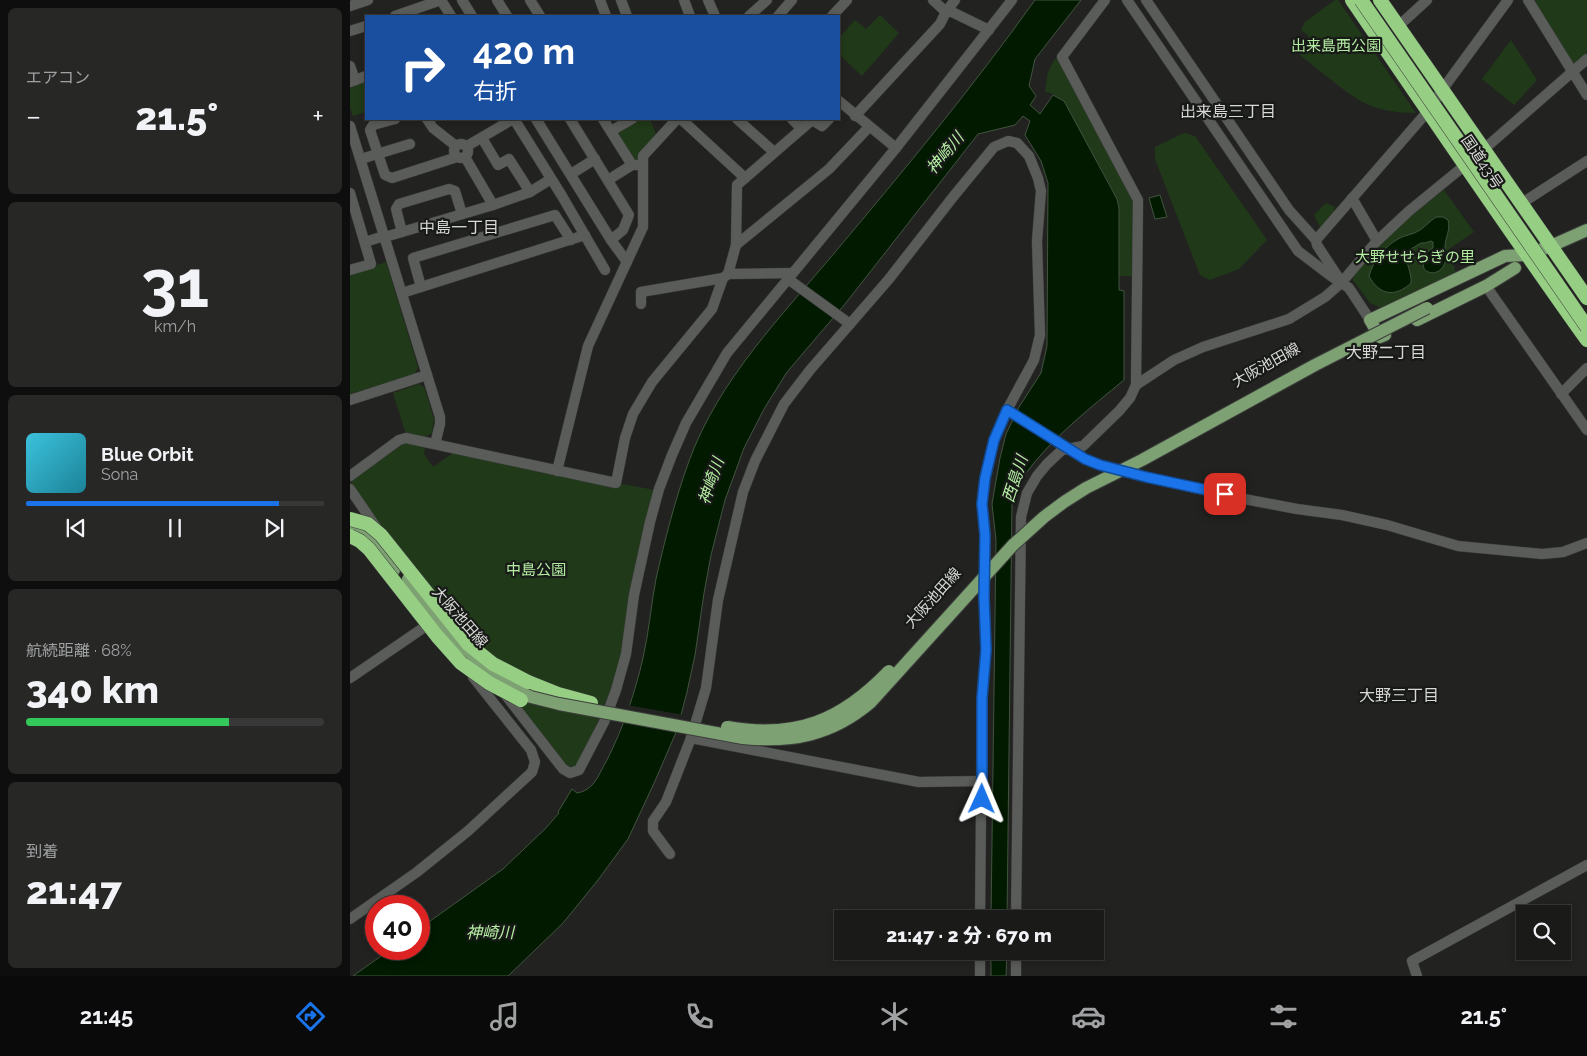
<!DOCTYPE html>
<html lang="ja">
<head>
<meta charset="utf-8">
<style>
  :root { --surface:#1a1a19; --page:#272726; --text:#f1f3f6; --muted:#9fa1a2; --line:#383838; --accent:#1a73e8 }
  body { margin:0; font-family:Raleway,"Noto Sans JP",sans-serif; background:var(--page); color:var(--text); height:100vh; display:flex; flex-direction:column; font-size:19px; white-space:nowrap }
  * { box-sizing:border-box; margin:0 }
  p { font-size:16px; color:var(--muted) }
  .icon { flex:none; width:28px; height:28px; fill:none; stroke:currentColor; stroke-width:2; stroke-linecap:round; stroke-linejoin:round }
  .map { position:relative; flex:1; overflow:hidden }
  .panel { display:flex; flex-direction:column; gap:8px; padding:8px; background:#0e0e0e; width:350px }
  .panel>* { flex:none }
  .hud { position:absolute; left:15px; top:15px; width:475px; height:105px; border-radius:0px; box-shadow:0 2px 8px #0003,0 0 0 1px var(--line); background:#1a4fa0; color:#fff; overflow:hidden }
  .buttons { position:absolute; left:1166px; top:905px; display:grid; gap:10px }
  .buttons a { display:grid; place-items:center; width:55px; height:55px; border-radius:0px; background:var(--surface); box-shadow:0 2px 8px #0003,0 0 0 1px var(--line); font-size:25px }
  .speed { position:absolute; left:15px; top:895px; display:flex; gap:10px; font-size:25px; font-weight:700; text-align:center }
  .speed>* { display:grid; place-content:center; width:65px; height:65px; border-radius:50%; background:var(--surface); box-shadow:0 2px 8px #0003,0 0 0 1px var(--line); line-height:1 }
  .speed .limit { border:8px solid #d22; background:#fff; color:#111 }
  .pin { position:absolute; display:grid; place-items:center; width:42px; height:42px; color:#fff; margin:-21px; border-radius:10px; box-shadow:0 2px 8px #0006 }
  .me { position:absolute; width:55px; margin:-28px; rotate:1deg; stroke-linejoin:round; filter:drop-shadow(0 0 4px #0008) }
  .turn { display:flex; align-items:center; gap:18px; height:105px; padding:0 25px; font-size:22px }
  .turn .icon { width:65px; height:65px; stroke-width:2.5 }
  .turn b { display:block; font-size:35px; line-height:42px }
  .big { font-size:38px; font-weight:800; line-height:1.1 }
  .panel .tile { flex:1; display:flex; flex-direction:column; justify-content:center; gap:8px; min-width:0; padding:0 18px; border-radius:8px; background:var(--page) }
  .panel .dial { align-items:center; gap:0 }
  .dial b { font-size:65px; line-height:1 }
  .song { display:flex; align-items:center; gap:15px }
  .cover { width:60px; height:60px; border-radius:8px; background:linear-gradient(135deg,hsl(190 70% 55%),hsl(190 70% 35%)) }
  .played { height:5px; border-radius:2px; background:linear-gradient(90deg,var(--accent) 85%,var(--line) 85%) }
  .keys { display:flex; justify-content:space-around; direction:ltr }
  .heat { display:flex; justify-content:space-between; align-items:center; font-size:28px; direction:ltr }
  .charge { height:8px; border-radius:4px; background:linear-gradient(90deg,#34c759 68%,var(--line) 0) }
  .trip { position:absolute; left:484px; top:910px; width:270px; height:50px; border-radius:0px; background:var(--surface); box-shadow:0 2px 8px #0003,0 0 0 1px var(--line); font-weight:800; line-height:50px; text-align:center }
  .menu { display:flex; height:80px; justify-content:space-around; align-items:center; background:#0a0a0a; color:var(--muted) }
  .menu .icon { width:35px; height:35px }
  .menu .on { color:var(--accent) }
  .menu b { font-size:22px; color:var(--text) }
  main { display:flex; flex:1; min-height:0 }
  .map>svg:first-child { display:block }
</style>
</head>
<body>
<main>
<section class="panel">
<div class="tile"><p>エアコン</p>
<div class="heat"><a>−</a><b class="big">21.5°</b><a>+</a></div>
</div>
<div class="tile dial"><b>31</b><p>km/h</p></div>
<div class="tile">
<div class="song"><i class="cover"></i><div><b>Blue Orbit</b><p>Sona</p></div></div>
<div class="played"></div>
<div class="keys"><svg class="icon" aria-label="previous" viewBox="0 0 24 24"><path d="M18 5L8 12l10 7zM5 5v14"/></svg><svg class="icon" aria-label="pause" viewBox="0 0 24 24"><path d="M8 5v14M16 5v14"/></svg><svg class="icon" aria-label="next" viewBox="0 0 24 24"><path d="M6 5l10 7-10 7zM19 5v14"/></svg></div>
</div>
<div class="tile"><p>航続距離 · 68%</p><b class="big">340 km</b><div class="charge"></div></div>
<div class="tile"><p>到着</p><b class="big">21:47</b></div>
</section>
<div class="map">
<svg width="1237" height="976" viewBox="0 0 1237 976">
  <rect width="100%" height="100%" fill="#222321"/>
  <g fill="#203918">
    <path d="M985 0H988L1066 113C1047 113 1026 110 1009 100 990 88 968 69 950 55L956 47 953 45 959 36 951 30 955 22Z"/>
    <polygon points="1182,0 1237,0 1237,52 1225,64 1221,63"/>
    <polygon points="530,15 549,33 512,76 489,54 489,38 505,20 516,29"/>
    <polygon points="1161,40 1187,80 1164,105 1132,79"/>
    <polygon points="708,58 785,201 784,276 769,276 769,208 767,198 714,101 701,93 695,92 698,72 704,60"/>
    <polygon points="16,80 16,112 3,116 0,108 0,85"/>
    <polygon points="288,119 300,119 306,134 289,154 288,160 286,162 284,160 267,134 268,131"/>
    <polygon points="834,133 845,136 917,240 889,269 860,280 850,275 805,159 805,147"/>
    <polygon points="1094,190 1124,232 1099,249 1106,274 1032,308 1020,303 1003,280 1003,276 1029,244 1060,215"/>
    <polygon points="976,203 985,207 984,209 987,210 971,229 964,215"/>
    <polygon points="36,262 68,367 65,374 0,394 0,274"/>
    <polygon points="69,384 74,387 84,419 82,433 74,438 56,434 43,393"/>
    <polygon points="55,442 75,446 74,454 83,467 103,453 305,490 274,640 263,683 242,736 225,768 215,767 10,499 1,483 2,479"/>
  </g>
  <g fill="#021a00" stroke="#425340">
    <path d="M685 0H731L685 59 679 86 686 96 680 105 690 114 703 95 714 101 767 199 769 208V290L774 291V380C741 407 701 439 676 473 670 481 666 492 662 501L657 919H641L646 540 642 504 650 458 656 434 669 407 691 373 697 346 698 183 691 161 675 135 680 121 673 116 665 125 628 134 495 304 437 372 414 409 394 448 375 500 361 555 354 593 345 655 337 692 327 730 305 781 278 839 248 880 213 923 158 976H3L41 949H69V929L153 869 195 829 209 813 208 812 222 789 227 793C233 792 239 789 243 784 249 777 252 768 257 760 273 728 285 693 293 658 299 632 301 605 306 579 315 539 325 500 339 461 369 379 431 317 486 251 555 169 623 87 685 0Z"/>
    <polygon points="810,195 817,217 805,219 799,198"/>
    <path d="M1086 217H1093L1098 220C1101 230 1095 237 1095 247 1095 251 1096 254 1096 258 1095 270 1083 278 1074 269 1072 260 1075 252 1083 248V242L1081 241 1075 243H1071L1056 252C1055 263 1062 272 1061 283 1045 298 1029 295 1019 276 1023 261 1035 246 1048 239 1054 235 1063 235 1070 230 1076 226 1080 221 1086 217Z"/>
    <polygon points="641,951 657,951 656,976 641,976"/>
  </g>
  <polygon fill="#222321" points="277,705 334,715 329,729 271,719"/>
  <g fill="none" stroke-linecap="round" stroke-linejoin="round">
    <defs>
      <g id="minor">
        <polyline points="91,0 101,16"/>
        <polyline points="112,0 122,16"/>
        <polyline points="147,0 157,16"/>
        <polyline points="180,0 190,16"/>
        <polyline points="250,0 256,16"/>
        <polyline points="271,0 277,16"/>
        <polyline points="334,0 340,16"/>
        <polyline points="358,0 365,16"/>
        <polyline points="583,0 596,12 602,12 639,30"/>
        <polyline points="777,0 948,251 981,276 999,288 1020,320"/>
        <polyline points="796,0 939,210 966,240 967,245 990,280"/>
        <polyline points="1178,0 1237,95"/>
        <polyline points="0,6 18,0"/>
        <polyline points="45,16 91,0"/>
        <polyline points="399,16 417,0"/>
        <polyline points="428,16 442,0"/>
        <polyline points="482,16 497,0"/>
        <polyline points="1054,21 1077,0"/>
        <polyline points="0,31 16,26"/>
        <polyline points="0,66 5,80"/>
        <polyline points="0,82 16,76"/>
        <polyline points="489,101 546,148"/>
        <polyline points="505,116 590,24 596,12 605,0"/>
        <polyline points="45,119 23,125 20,130 35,175 42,178 104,158 106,156"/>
        <polyline points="77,119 83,128 106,146"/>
        <polyline points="164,119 212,196 255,270"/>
        <polyline points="186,119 261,240 277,262"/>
        <polyline points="220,119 279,215 273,230 261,240"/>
        <polyline points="253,119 282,165 293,165"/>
        <polyline points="331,119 395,178"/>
        <polyline points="387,119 424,152"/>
        <polyline points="442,119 451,128"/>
        <polyline points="0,126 90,417 90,424 85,444"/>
        <polyline points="261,131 282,119"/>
        <polyline points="132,138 148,165 159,159 180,192"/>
        <circle cx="111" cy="151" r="7"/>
        <polyline points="117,146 163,119"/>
        <polyline points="1133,150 1237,59"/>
        <polyline points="115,157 143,205"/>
        <polyline points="11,159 60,144"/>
        <polyline points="221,174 245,159"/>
        <polyline points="258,180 282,165"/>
        <polyline points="0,193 21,264 0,270"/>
        <polyline points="1002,198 1027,241"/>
        <polyline points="1172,203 1237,161"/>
        <polyline points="52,232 46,209 49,204 99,189 105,191 112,214"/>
        <polyline points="35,237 143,205 180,192 201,179"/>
        <polyline points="966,240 1078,111 1092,90 1158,0"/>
        <polyline points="15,242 34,236"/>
        <polyline points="386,245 479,169 519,127"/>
        <polyline points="378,274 386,245 387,185 462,120 472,126 479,119"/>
        <polyline points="438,279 500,324 539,279 603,197 644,147 658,141 667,143 679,156 688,178 691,191 687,241 690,335 684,360 657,410 644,440 635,478 632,504 635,535 634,597 636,650 632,698 630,919"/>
        <polyline points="1136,286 1237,430"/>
        <polyline points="71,287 63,258 205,215 221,240"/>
        <polyline points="52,293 235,235"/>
        <polyline points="291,304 291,292 373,278 378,274 442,273"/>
        <polyline points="786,385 824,360 853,347 939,319 975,297 991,283 1027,241 1059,211 1114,166"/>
        <polyline points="1211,394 1237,368"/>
        <polyline points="0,400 77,375"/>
        <polyline points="657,410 735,459 750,465 796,477 894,499 947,509 992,515 1037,525 1108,546 1192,554 1213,552 1237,543"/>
        <polyline points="207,471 238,346 293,227 293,156 327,119"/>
        <polyline points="0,476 49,440 56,438 266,483 275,438 283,414 302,382 362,309 373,278"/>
        <polyline points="0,489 26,527"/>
        <polyline points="0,678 76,626"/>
        <polyline points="154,693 213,769 220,773 229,770 254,722 266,690 276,654 284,595 300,522 309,489 322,455 336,423 377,353 546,148 662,0"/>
        <polyline points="341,738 569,782 632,781"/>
        <polyline points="320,854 303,831 303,821 316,802 341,738 356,688 368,600 393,492 405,461 434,404 460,370 500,324"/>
        <polyline points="0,919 67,872 118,831 182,772 185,762 181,750 123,677"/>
        <polyline points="666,919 671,517 677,493 687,476 697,464 712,450 733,446 769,411 780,398 786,385 788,200 712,57 755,0"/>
        <polyline points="630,951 630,976"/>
        <polyline points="666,976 666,951"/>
        <polyline points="1067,976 1062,961 1237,865"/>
      </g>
      <g id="major">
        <polyline points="1176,255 1201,246 1237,230"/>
        <polyline points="1067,320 1136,286 1165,268"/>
        <polyline points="1035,335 1030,337 1020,320 1155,256 1176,255"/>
        <polyline points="0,525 10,528 15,533 44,570"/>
      </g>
      <g id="highway">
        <path d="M1002 0C1080 114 1157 228 1237 340"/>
        <polyline points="1030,0 1237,298"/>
        <polyline points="178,682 208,694 241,703"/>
      </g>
    </defs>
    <use href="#minor" stroke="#3c3e3c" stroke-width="11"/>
    <use href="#major" stroke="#3c3e3c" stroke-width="14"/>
    <use href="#highway" stroke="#3c3e3c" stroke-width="15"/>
    <use href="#minor" stroke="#5a5c59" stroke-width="10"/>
    <use href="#major" stroke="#7ea173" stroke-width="12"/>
    <use href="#highway" stroke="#96cf84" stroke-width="14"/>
    <defs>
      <g id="major-bridge">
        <path d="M58 579C90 621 119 664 169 686"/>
        <path d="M159 687 181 697 209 704 393 738C442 743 482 735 520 703L663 545 694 517 714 502 736 488 792 460 965 365 1077 308"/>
        <path d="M377 727C446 739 491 721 539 671"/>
      </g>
      <g id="highway-bridge">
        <polyline points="1011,0 1237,327"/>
        <polyline points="0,519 18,524 31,535 118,644 143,664 178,682"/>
        <polyline points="0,536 10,541 19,549 87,636 111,663 139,683 171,700"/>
      </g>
    </defs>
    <use href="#major-bridge" stroke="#3c3e3c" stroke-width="14" stroke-linecap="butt"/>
    <use href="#highway-bridge" stroke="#3c3e3c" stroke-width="15" stroke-linecap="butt"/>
    <use href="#major-bridge" stroke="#7ea173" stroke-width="12"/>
    <use href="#highway-bridge" stroke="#96cf84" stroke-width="14"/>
  </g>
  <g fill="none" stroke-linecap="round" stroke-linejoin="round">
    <defs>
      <polyline id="route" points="632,799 632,698 636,650 634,597 635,535 632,504 635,478 644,440 657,410 735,459 750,465 796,477 875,494"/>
    </defs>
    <use href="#route" stroke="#114b97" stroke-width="12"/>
    <use href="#route" stroke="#1a73e8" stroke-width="9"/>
  </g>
  <g text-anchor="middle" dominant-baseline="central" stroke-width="4.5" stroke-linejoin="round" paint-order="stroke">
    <g font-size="15" fill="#b2eca0" stroke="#181a18">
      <text x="986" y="46">出来島西公園</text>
      <text x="1065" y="257">大野せせらぎの里</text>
      <text x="186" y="570">中島公園</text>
    </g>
    <g font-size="15" fill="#d8d9d7" stroke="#181a18">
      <text transform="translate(1132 162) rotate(56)">国道43号</text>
      <text transform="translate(916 365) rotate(-29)">大阪池田線</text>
      <text transform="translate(583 598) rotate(-48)">大阪池田線</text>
      <text transform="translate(110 617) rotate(49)">大阪池田線</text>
    </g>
    <g font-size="16" fill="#d8d9d7" stroke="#181a18">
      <text x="878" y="111">出来島三丁目</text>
      <text x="109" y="227">中島一丁目</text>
      <text x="1036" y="352">大野二丁目</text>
      <text x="1049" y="695">大野三丁目</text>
    </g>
    <g font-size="16" font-style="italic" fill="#b5efa3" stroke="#181a18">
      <text transform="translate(595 153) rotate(-50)">神崎川</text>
      <text transform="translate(665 479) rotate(-72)">西島川</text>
      <text transform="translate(361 481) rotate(-71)">神崎川</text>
      <text x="140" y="932">神崎川</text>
    </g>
  </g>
</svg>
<div class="buttons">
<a><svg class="icon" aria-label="search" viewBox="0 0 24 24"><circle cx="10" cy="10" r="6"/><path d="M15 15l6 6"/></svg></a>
</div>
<div class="speed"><div class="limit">40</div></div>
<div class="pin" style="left:875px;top:494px;background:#d93025"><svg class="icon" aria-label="arrive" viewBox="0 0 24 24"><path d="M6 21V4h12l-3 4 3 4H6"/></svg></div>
<svg class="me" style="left:632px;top:799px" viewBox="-20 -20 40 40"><path d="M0-17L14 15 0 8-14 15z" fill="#1a73e8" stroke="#fff" stroke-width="4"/></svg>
<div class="trip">21:47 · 2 分 · 670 m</div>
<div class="hud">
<div class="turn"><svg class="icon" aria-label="right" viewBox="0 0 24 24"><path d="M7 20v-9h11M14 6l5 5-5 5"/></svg><div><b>420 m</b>右折</div></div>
</div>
</div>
</main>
<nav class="menu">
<b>21:45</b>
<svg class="icon on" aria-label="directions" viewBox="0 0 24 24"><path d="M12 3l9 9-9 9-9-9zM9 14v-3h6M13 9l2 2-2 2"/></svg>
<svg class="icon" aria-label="music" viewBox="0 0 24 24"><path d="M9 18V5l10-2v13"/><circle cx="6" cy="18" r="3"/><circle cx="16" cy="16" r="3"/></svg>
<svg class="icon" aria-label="phone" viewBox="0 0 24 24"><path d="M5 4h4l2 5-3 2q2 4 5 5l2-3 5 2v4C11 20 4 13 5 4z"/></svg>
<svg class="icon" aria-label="climate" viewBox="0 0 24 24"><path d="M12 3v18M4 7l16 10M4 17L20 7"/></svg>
<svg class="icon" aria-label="car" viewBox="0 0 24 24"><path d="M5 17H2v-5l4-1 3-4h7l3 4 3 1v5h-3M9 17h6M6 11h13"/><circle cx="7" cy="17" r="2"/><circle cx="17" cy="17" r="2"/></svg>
<svg class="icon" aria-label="filters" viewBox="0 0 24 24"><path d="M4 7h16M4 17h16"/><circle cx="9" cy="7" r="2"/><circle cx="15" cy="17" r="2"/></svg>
<b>21.5°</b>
</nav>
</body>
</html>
